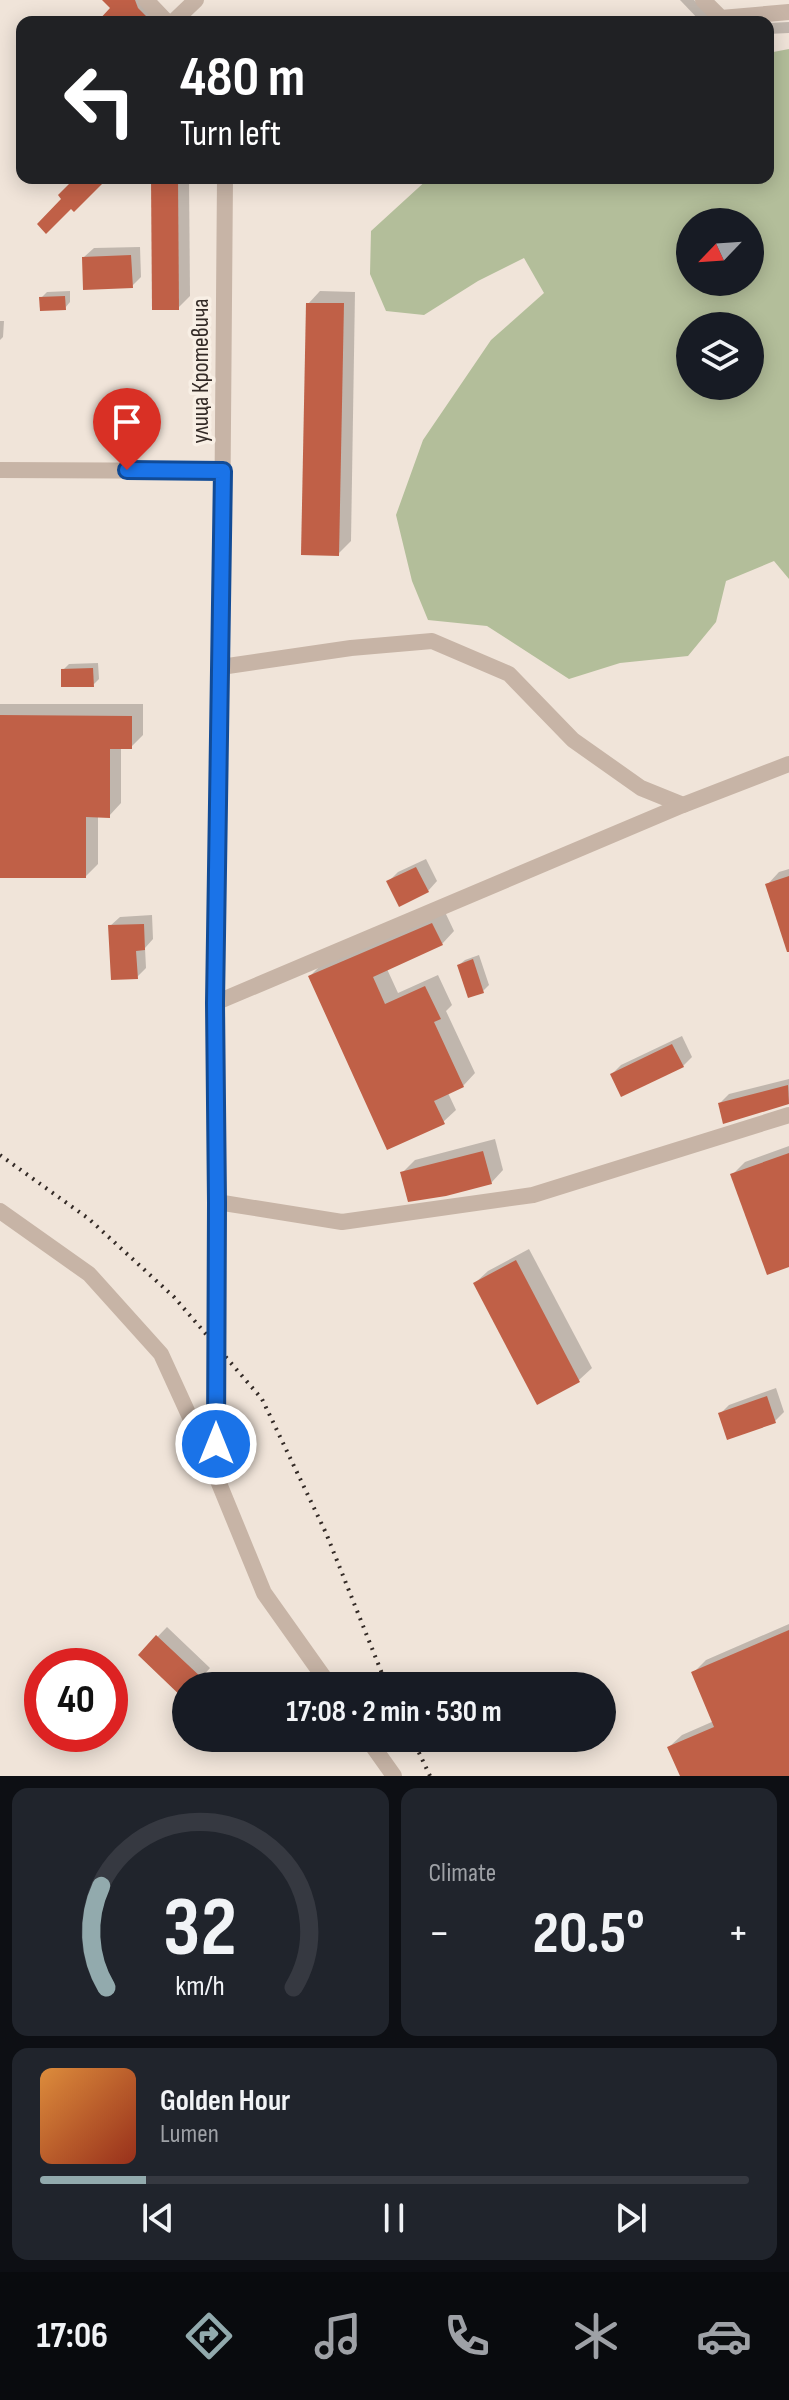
<!DOCTYPE html>
<html lang="en">
<head>
<meta charset="utf-8">
<style>
  :root { --surface:#171b24; --page:#20242c; --text:#f1f3f6; --muted:#9ea1a6; --line:#363941; --accent:#92aaad }
  body { margin:0; font-family:"Sofia Sans Condensed",sans-serif; background:var(--page); color:var(--text); height:100vh; display:flex; flex-direction:column; font-size:30px; white-space:nowrap }
  * { box-sizing:border-box; margin:0 }
  p { font-size:26px; color:var(--muted) }
  .icon { flex:none; width:44px; height:44px; fill:none; stroke:currentColor; stroke-width:2; stroke-linecap:round; stroke-linejoin:round }
  .map { position:relative; height:1776px; overflow:hidden }
  .details { display:flex; flex-direction:column; gap:12px; padding:12px; background:#0d0f14; flex:1 }
  .details>* { flex:none }
  .hud { position:absolute; left:16px; top:16px; width:758px; height:168px; border-radius:16px; box-shadow:0 4px 20px #0003; background:#202124; color:#fff; overflow:hidden }
  .needle { width:52px; rotate:245deg }
  .fabs { position:absolute; left:676px; top:208px; display:grid; gap:16px }
  .fabs a { display:grid; place-items:center; width:88px; height:88px; border-radius:50%; background:var(--surface); box-shadow:0 4px 20px #0003; font-size:40px }
  .speed { position:absolute; left:24px; top:1648px; display:flex; gap:16px; font-size:40px; font-weight:700; text-align:center }
  .speed>* { display:grid; place-content:center; width:104px; height:104px; border-radius:50%; background:var(--surface); box-shadow:0 4px 20px #0003; line-height:1 }
  .speed .limit { border:12px solid #d22; background:#fff; color:#111 }
  .pin { position:absolute; display:grid; place-items:center; width:68px; height:68px; color:#fff; margin:-82px -34px; border-radius:50% 50% 50% 0; rotate:-45deg; box-shadow:0 0 8px #0007 }
  .pin .icon { rotate:45deg }
  .me { position:absolute; width:88px; margin:-44px; rotate:0deg; stroke-linejoin:round; filter:drop-shadow(0 0 6px #0008) }
  .turn { display:flex; align-items:center; gap:28px; height:168px; padding:0 32px; font-size:36px }
  .turn .icon { width:104px; height:104px; stroke-width:2.5 }
  .turn b { display:block; font-size:56px; line-height:68px }
  .big { font-size:60px; font-weight:700; line-height:1.1 }
  .details .tile { flex:1; display:flex; flex-direction:column; justify-content:center; gap:12px; min-width:0; padding:0 28px; border-radius:16px; background:var(--page) }
  .details .dial { align-items:center; gap:0 }
  .dial svg { height:208px; overflow:visible; fill:none; stroke:var(--line); stroke-width:7; stroke-linecap:round; text-anchor:middle }
  .dial text { fill:var(--text); stroke:none }
  .song { display:flex; align-items:center; gap:24px }
  .cover { width:96px; height:96px; border-radius:12px; background:linear-gradient(135deg,hsl(30 70% 55%),hsl(10 70% 35%)) }
  .played { height:8px; border-radius:4px; background:linear-gradient(90deg,var(--accent) 15%,var(--line) 15%) }
  .keys { display:flex; justify-content:space-around; direction:ltr }
  .heat { display:flex; justify-content:space-between; align-items:center; font-size:44px; direction:ltr }
  .details .tiles { flex:1; display:grid; gap:12px; grid-template-columns:1fr 1fr }
  .tile:last-child { grid-column:span 2 }
  .trip { position:absolute; left:172px; top:1672px; width:444px; height:80px; border-radius:40px; background:var(--surface); box-shadow:0 4px 20px #0003; font-weight:700; line-height:80px; text-align:center }
  .tab-bar { display:flex; height:128px; justify-content:space-around; align-items:center; background:#090b0e; color:var(--muted) }
  .tab-bar .icon { width:56px; height:56px }
  .tab-bar .current { color:var(--accent) }
  .tab-bar b { font-size:36px; color:var(--text) }
  .map>svg:first-child { display:block }
</style>
</head>
<body>
<div class="map">
<svg width="789" height="1776" viewBox="0 0 789 1776">
  <rect width="100%" height="100%" fill="#f0e4d9"/>
  <path fill="#b3be9a" fill-rule="evenodd" d="M789 49V579L774 561 726 581 716 622 688 656 620 663 569 679 487 626 428 620 412 581 396 515 423 440 491 340 544 293 524 258 478 281 424 315 386 311 370 274 371 231 429 178H768V53ZM690 222H750V282H690ZM690 326H750V386H690Z"/>
  <g fill="#0003">
    <polygon points="105,0 148,0 171,22 101,22 113,8"/>
    <polygon points="680,0 694,0 716,22 701,22"/>
    <polygon points="789,22 789,33 768,34 768,23"/>
    <polygon points="153,178 189,178 190,296 178,308"/>
    <polygon points="140,247 141,277 132,286 84,257 94,248"/>
    <polygon points="70,291 70,302 65,308 41,298 47,292"/>
    <polygon points="320,291 355,292 351,541 338,554 308,304"/>
    <polygon points="0,321 4,321 3,337 0,340"/>
    <polygon points="98,663 99,679 93,685 63,670 69,664"/>
    <polygon points="0,704 143,704 143,735 131,747 121,747 121,803 109,816 98,815 98,864 86,876 0,876"/>
    <polygon points="426,859 437,881 428,891 389,881 398,872"/>
    <polygon points="789,869 789,952 767,885 779,872"/>
    <polygon points="445,912 454,931 442,944 387,969 398,993 438,975 452,1005 446,1011 475,1073 463,1086 448,1093 456,1110 443,1122 310,976 322,964"/>
    <polygon points="152,915 153,939 145,948 146,968 137,977 110,926 120,917"/>
    <polygon points="479,955 489,985 483,991 459,965 465,960"/>
    <polygon points="682,1036 692,1057 683,1066 612,1074 621,1065"/>
    <polygon points="789,1079 789,1103 720,1103 729,1094"/>
    <polygon points="495,1139 503,1170 491,1183 403,1172 415,1160"/>
    <polygon points="789,1146 789,1265 733,1174 745,1162"/>
    <polygon points="529,1249 592,1368 579,1380 538,1402 475,1283 488,1271"/>
    <polygon points="776,1388 784,1412 775,1421 720,1414 729,1405"/>
    <polygon points="789,1624 789,1776 682,1776 669,1747 682,1735 714,1721 693,1673 706,1660"/>
    <polygon points="167,1627 210,1668 194,1686 186,1686 186,1694 140,1655"/>
  </g>
  <g fill="#c06047">
    <polygon points="102,0 135,0 138,8 152,22 97,22 110,8"/>
    <polygon points="75,178 108,178 74,212 71,209 46,234 37,224 61,199 58,195"/>
    <polygon points="151,178 178,178 179,310 152,310"/>
    <polygon points="131,255 133,288 83,290 82,257"/>
    <polygon points="65,296 66,310 40,311 39,297"/>
    <polygon points="306,303 344,303 339,556 301,555"/>
    <polygon points="93,668 94,687 61,687 61,669"/>
    <polygon points="0,715 132,716 132,749 110,749 110,818 86,817 86,878 0,878"/>
    <polygon points="416,867 429,892 399,907 386,881"/>
    <polygon points="789,876 789,952 787,952 765,884"/>
    <polygon points="432,923 443,945 373,977 385,1004 425,986 441,1019 434,1022 464,1087 434,1101 445,1124 387,1150 308,976"/>
    <polygon points="144,924 145,950 136,951 138,979 111,980 108,925"/>
    <polygon points="473,959 484,993 468,998 457,965"/>
    <polygon points="672,1044 684,1067 621,1097 610,1074"/>
    <polygon points="788,1085 789,1104 723,1124 718,1103"/>
    <polygon points="483,1151 492,1184 446,1196 408,1202 400,1172"/>
    <polygon points="789,1153 789,1267 767,1275 730,1174"/>
    <polygon points="516,1260 580,1382 537,1405 473,1283"/>
    <polygon points="767,1396 776,1423 727,1440 718,1413"/>
    <polygon points="789,1630 789,1776 680,1776 667,1747 714,1727 691,1672"/>
    <polygon points="156,1635 203,1679 196,1686 186,1686 186,1701 138,1655"/>
  </g>
  <g fill="none" stroke-linecap="round" stroke-linejoin="round">
    <g stroke="#c7b4a6" stroke-width="16">
      <polyline points="146,0 167,22"/>
      <polyline points="703,0 721,18 789,12"/>
      <polyline points="173,22 196,0"/>
      <polyline points="225,178 221,667 215,1003 217,1202 216,1476 264,1593 330,1686"/>
      <polyline points="0,470 223,471"/>
      <polyline points="221,667 351,648 432,641 509,674 573,740 641,788 683,805"/>
      <polyline points="215,1003 683,805 789,764"/>
      <polyline points="217,1202 342,1222 533,1195 789,1115"/>
      <polyline points="0,1211 89,1274 161,1354 214,1470"/>
      <polyline points="367,1738 394,1776"/>
    </g>
    <g stroke="#332a26" stroke-width="4" stroke-dasharray="2 6" stroke-linecap="butt">
      <polyline points="0,1155 89,1219 174,1297 262,1399 326,1533 387,1686"/>
      <polyline points="412,1738 430,1776"/>
    </g>
  </g>
  <g fill="none" stroke-linecap="round" stroke-linejoin="round">
    <defs>
      <polyline id="route" points="127,470 223,471 215,1003 217,1202 216,1444"/>
    </defs>
    <use href="#route" stroke="#114b97" stroke-width="20"/>
    <use href="#route" stroke="#1a73e8" stroke-width="14"/>
  </g>
  <g text-anchor="middle" dominant-baseline="central" stroke-width="7" stroke-linejoin="round" paint-order="stroke">
    <g font-size="24" fill="#332a26" stroke="#f8efe5">
      <text transform="translate(200 371) rotate(-90)">улица Кротевича</text>
    </g>
  </g>
</svg>
<div class="fabs">
<a><svg class="needle" viewBox="-14 -14 28 28"><path d="M0-13l5 13h-10z" fill="#e53935"/><path d="M0 13l5-13h-10z" fill="#9ea1a6"/></svg></a>
<a><svg class="icon" aria-label="layers" viewBox="0 0 24 24"><path d="M12 4l9 5-9 5-9-5zM3 14l9 5 9-5"/></svg></a>
</div>
<div class="speed"><div class="limit">40</div></div>
<div class="pin" style="left:127px;top:470px;background:#d93025"><svg class="icon" aria-label="arrive" viewBox="0 0 24 24"><path d="M6 21V4h12l-3 4 3 4H6"/></svg></div>
<svg class="me" style="left:216px;top:1444px" viewBox="-20 -20 40 40"><circle r="17" fill="#1a73e8" stroke="#fff" stroke-width="3"/><path d="M0-11L8 9 0 5-8 9z" fill="#fff"/></svg>
<div class="trip">17:08 · 2 min · 530 m</div>
<div class="hud">
<div class="turn"><svg class="icon" aria-label="left" viewBox="0 0 24 24"><path d="M17 20v-9H6M10 6l-5 5 5 5"/></svg><div><b>480 m</b>Turn left</div></div>
</div>
</div>
<section class="details">
<div class="tiles">
<div class="tile dial"><svg viewBox="0 0 100 80">
<path d="M14 69A42 42 0 1 1 86 69"/>
<path d="M14 69A42 42 0 0 1 12 30" stroke="#92aaad"/>
<text x="50" y="56" font-size="32" font-weight="700">32</text>
<text x="50" y="72" font-size="11">km/h</text>
</svg></div>
<div class="tile"><p>Climate</p>
<div class="heat"><a>−</a><b class="big">20.5°</b><a>+</a></div>
</div>
<div class="tile">
<div class="song"><i class="cover"></i><div><b>Golden Hour</b><p>Lumen</p></div></div>
<div class="played"></div>
<div class="keys"><svg class="icon" aria-label="previous" viewBox="0 0 24 24"><path d="M18 5L8 12l10 7zM5 5v14"/></svg><svg class="icon" aria-label="pause" viewBox="0 0 24 24"><path d="M8 5v14M16 5v14"/></svg><svg class="icon" aria-label="next" viewBox="0 0 24 24"><path d="M6 5l10 7-10 7zM19 5v14"/></svg></div>
</div>
</div>
</section>
<nav class="tab-bar">
<b>17:06</b>
<svg class="icon current" aria-label="directions" viewBox="0 0 24 24"><path d="M12 3l9 9-9 9-9-9zM9 14v-3h6M13 9l2 2-2 2"/></svg>
<svg class="icon" aria-label="music" viewBox="0 0 24 24"><path d="M9 18V5l10-2v13"/><circle cx="6" cy="18" r="3"/><circle cx="16" cy="16" r="3"/></svg>
<svg class="icon" aria-label="phone" viewBox="0 0 24 24"><path d="M5 4h4l2 5-3 2q2 4 5 5l2-3 5 2v4C11 20 4 13 5 4z"/></svg>
<svg class="icon" aria-label="climate" viewBox="0 0 24 24"><path d="M12 3v18M4 7l16 10M4 17L20 7"/></svg>
<svg class="icon" aria-label="car" viewBox="0 0 24 24"><path d="M5 17H2v-5l4-1 3-4h7l3 4 3 1v5h-3M9 17h6M6 11h13"/><circle cx="7" cy="17" r="2"/><circle cx="17" cy="17" r="2"/></svg>
</nav>
</body>
</html>
